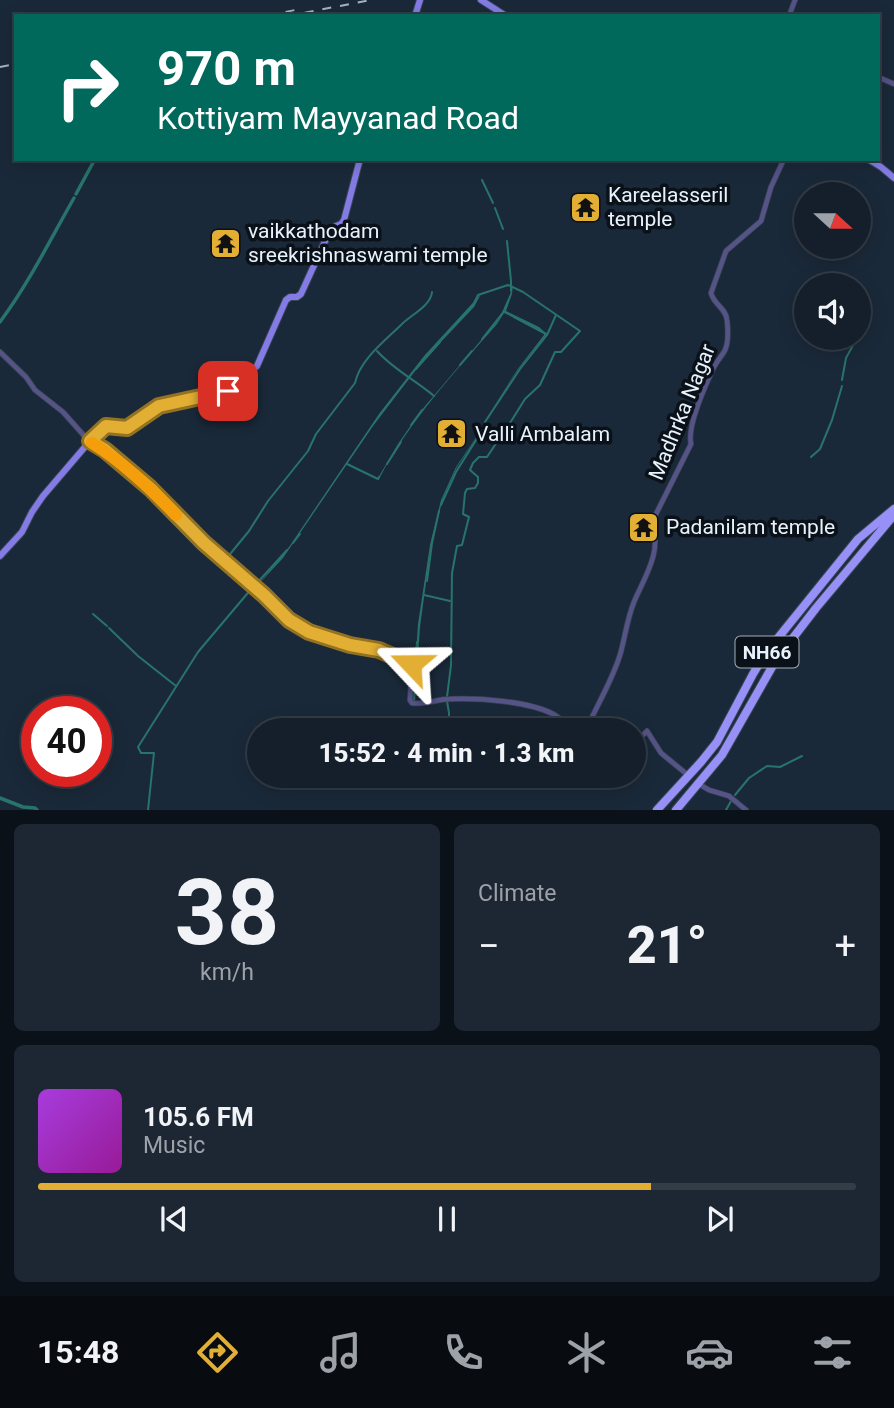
<!DOCTYPE html>
<html lang="en">
<head>
<meta charset="utf-8">
<style>
  :root { --surface:#141f2b; --page:#1d2733; --text:#f1f3f6; --muted:#9da2a9; --line:#333d47; --accent:#e2af34 }
  body { margin:0; font-family:Roboto,sans-serif; background:var(--page); color:var(--text); height:100vh; display:flex; flex-direction:column; font-size:26px; white-space:nowrap }
  * { box-sizing:border-box; margin:0 }
  p { font-size:23px; color:var(--muted) }
  .icon { flex:none; width:38px; height:38px; fill:none; stroke:currentColor; stroke-width:2; stroke-linecap:round; stroke-linejoin:round }
  .map { position:relative; height:810px; overflow:hidden }
  .panel { display:flex; flex-direction:column; gap:14px; padding:14px; background:#0b1118; flex:1 }
  .panel>* { flex:none }
  .hud { position:absolute; left:14px; top:14px; width:866px; height:147px; border-radius:0px; box-shadow:0 4px 18px #0003,0 0 0 2px var(--line); background:#00695c; color:#fff; overflow:hidden }
  .needle { width:46px; rotate:111deg }
  .tools { position:absolute; left:794px; top:182px; display:grid; gap:14px }
  .tools a { display:grid; place-items:center; width:77px; height:77px; border-radius:50%; background:var(--surface); box-shadow:0 4px 18px #0003,0 0 0 2px var(--line); font-size:35px }
  .speed { position:absolute; left:21px; top:696px; display:flex; gap:14px; font-size:35px; font-weight:700; text-align:center }
  .speed>* { display:grid; place-content:center; width:91px; height:91px; border-radius:50%; background:var(--surface); box-shadow:0 4px 18px #0003,0 0 0 2px var(--line); line-height:1 }
  .speed .limit { border:10px solid #d22; background:#fff; color:#111 }
  .pin { position:absolute; display:grid; place-items:center; width:60px; height:60px; color:#fff; margin:-30px; border-radius:14px; box-shadow:0 4px 10px #0006 }
  .me { position:absolute; width:77px; margin:-38px; rotate:293deg; stroke-linejoin:round; filter:drop-shadow(0 0 5px #0008) }
  .turn { display:flex; align-items:center; gap:24px; height:147px; padding:0 28px; font-size:32px }
  .turn .icon { width:91px; height:91px; stroke-width:2.5 }
  .turn b { display:block; font-size:49px; line-height:60px }
  .big { font-size:52px; font-weight:800; line-height:1.1 }
  .panel .card { flex:1; display:flex; flex-direction:column; justify-content:center; gap:10px; min-width:0; padding:0 24px; border-radius:10px; background:var(--page) }
  .panel .dial { align-items:center; gap:0 }
  .dial b { font-size:91px; line-height:1 }
  .song { display:flex; align-items:center; gap:21px }
  .cover { width:84px; height:84px; border-radius:10px; background:linear-gradient(135deg,hsl(280 70% 55%),hsl(300 70% 35%)) }
  .played { height:7px; border-radius:4px; background:linear-gradient(90deg,var(--accent) 75%,var(--line) 75%) }
  .keys { display:flex; justify-content:space-around; direction:ltr }
  .heat { display:flex; justify-content:space-between; align-items:center; font-size:38px; direction:ltr }
  .panel .tiles { flex:1; display:grid; gap:14px; grid-template-columns:1fr 1fr }
  .card:last-child { grid-column:span 2 }
  .trip { position:absolute; left:247px; top:718px; width:399px; height:70px; border-radius:35px; background:var(--surface); box-shadow:0 4px 18px #0003,0 0 0 2px var(--line); font-weight:800; line-height:70px; text-align:center }
  .dock { display:flex; height:112px; justify-content:space-around; align-items:center; background:#080c11; color:var(--muted) }
  .dock .icon { width:49px; height:49px }
  .dock .active { color:var(--accent) }
  .dock b { font-size:32px; color:var(--text) }
  .map>svg:first-child { display:block }
</style>
</head>
<body>
<div class="map">
<svg width="894" height="810" viewBox="0 0 894 810">
  <rect width="100%" height="100%" fill="#1a2939"/>
  <g fill="#28736b">
    <path d="M513 284 512 294 506 311 539 327 547 334 517 371 488 416 483 428 457 467 443 498 431 546 420 627 415 701 413 700 418 624 430 545 441 500 456 467 477 436 488 416 517 370 544 335V332L504 313 497 324C454 373 410 420 379 479L378 478 398 444 420 412 499 319 511 292Z"/>
    <polygon points="481,294 474,307 422,362 373,426 283,558 257,586 289,547 379,414 424,356"/>
  </g>
  <g fill="none" stroke-linecap="round" stroke-linejoin="round">
    <g stroke="#28736b" stroke-width="2">
      <polyline points="482,180 493,203"/>
      <polyline points="495,208 503,229"/>
      <polyline points="507,241 511,281 511,291"/>
      <polyline points="474,303 478,295 508,285 523,292 580,331 561,352 555,352 540,385 525,399 510,423"/>
      <polyline points="514,317 546,334"/>
      <polyline points="859,333 864,325"/>
      <polyline points="482,339 505,310"/>
      <path d="M377 351C393 369 415 380 434 396"/>
      <polyline points="460,365 472,351"/>
      <polyline points="416,369 440,342"/>
      <polyline points="842,380 846,358 857,338"/>
      <polyline points="485,422 520,369 547,335 556,315"/>
      <polyline points="411,425 422,410"/>
      <polyline points="811,457 820,449 832,420 842,386"/>
      <polyline points="347,464 378,479 379,477"/>
      <polyline points="387,464 401,442"/>
      <polyline points="441,505 456,472 478,437"/>
      <polyline points="293,543 300,534"/>
      <path d="M226 559 249 531 268 501 308 451 316 434 355 383C360 359 386 340 403 323 413 314 431 305 432 292"/>
      <polyline points="427,581 432,543 439,511"/>
      <polyline points="253,583 295,622"/>
      <polyline points="257,583 287,550"/>
      <polyline points="424,595 450,601"/>
      <polyline points="93,614 107,626"/>
      <polyline points="303,626 317,632"/>
      <polyline points="109,628 138,656 176,686"/>
      <path d="M342 640C368 645 391 651 414 662"/>
      <polyline points="416,654 417,642"/>
      <polyline points="447,697 451,665 452,573 457,546 462,545 469,517 463,514 465,493 467,489 475,488 478,483 478,477 470,470 473,463 479,457 487,457 507,427"/>
      <polyline points="447,701 449,713 449,730"/>
      <polyline points="735,795 749,778 767,766 780,767 802,756"/>
      <polyline points="148,810 154,753 141,753 138,747 198,652 252,588"/>
      <polyline points="726,810 731,801"/>
    </g>
    <g stroke="#28736b" stroke-width="3.5">
      <polyline points="76,194 95,159"/>
      <path d="M0 322C29 283 50 240 74 198"/>
      <polyline points="0,798 23,807 35,808 37,810"/>
    </g>
    <defs>
      <g id="minor">
        <polyline points="789,16 795,0"/>
        <polyline points="878,77 894,84"/>
        <path d="M0 352 26 377 35 390 63 412 87 439 105 451 152 490 204 543 264 595 289 620 309 632 350 645 379 650 411 664 412 668 410 700 412 703C425 705 437 699 450 699 479 698 528 701 553 714 561 718 567 726 576 730"/>
        <path d="M586 730C597 705 612 681 620 655 625 638 627 619 634 602 643 580 664 549 651 525L653 520 691 444C687 426 704 389 712 371 715 364 720 358 724 352 729 344 728 329 727 320 726 308 714 305 711 293L726 251 761 221 771 187 784 159"/>
        <polyline points="634,744 647,731 661,753 689,776"/>
        <polyline points="699,784 709,790 729,796 746,810"/>
      </g>
      <g id="major">
        <polyline points="481,0 506,16"/>
        <polyline points="415,16 420,0"/>
        <polyline points="868,159 881,167 894,178"/>
        <polyline points="0,556 22,532 32,512 43,496 90,441 106,426 127,428 159,406 178,401 228,391 257,366 286,300 290,297 297,297 301,294 331,228 341,224 344,220 360,159"/>
      </g>
      <g id="highway">
        <polyline points="657,810 701,762 717,742 753,674 765,654 782,633 858,539 894,509"/>
        <polyline points="676,810 722,755 776,660 816,608 894,515"/>
      </g>
    </defs>
    <use href="#minor" stroke="#374554" stroke-width="6"/>
    <use href="#major" stroke="#374554" stroke-width="8"/>
    <use href="#highway" stroke="#374554" stroke-width="10"/>
    <use href="#minor" stroke="#565387" stroke-width="4.5"/>
    <use href="#major" stroke="#847be5" stroke-width="6"/>
    <use href="#highway" stroke="#9790f6" stroke-width="8"/>
    <g stroke="#a8b4c0" stroke-width="2" stroke-dasharray="9 9" stroke-linecap="butt">
      <polyline points="268,16 295,10"/>
      <polyline points="287,16 371,0"/>
      <polyline points="0,67 16,64"/>
    </g>
  </g>
  <g fill="none" stroke-linecap="round" stroke-linejoin="round">
    <defs>
      <polyline id="route" points="228,391 159,406 127,428 106,426 90,441 105,450 150,488 204,543 264,595 289,620 309,632 350,645 379,650 411,664"/>
    </defs>
    <use href="#route" stroke="#937222" stroke-width="18"/>
    <use href="#route" stroke="#e2af34" stroke-width="12"/>
    <path stroke="#f59e0b" stroke-width="12" d="M92 443C124 463 150 488 176 515"/>
  </g>
  <defs>
    <symbol id="temple-square" viewBox="-11 -11 22 22"><rect x="-9" y="-9" width="18" height="18" rx="4" fill="#e2af34" stroke="#0b1118"/><path d="M0-6L5-2H3V0L6.5 2.5H4V6H1.5V3h-3V6H-4V2.5H-6.5L-3 0V-2H-5Z" fill="#111"/></symbol>
  </defs>
  <g fill-rule="evenodd">
    <use href="#temple-square" x="568" y="190" width="35" height="35"/>
    <use href="#temple-square" x="208" y="226" width="35" height="35"/>
    <use href="#temple-square" x="434" y="416" width="35" height="35"/>
    <use href="#temple-square" x="626" y="510" width="35" height="35"/>
  </g>
  <g text-anchor="middle" dominant-baseline="central" stroke-width="7" stroke-linejoin="round" paint-order="stroke">
    <rect fill="#0b1118" stroke="#a6aeb8" stroke-width="2" x="735.5" y="636.5" width="63" height="31" rx="5"/>
    <g font-size="19" font-weight="bold" fill="#e8f2fd">
      <text x="767" y="652">NH66</text>
    </g>
    <g font-size="21" fill="#e8f2fd" stroke="#0b1118" text-anchor="start">
      <text x="608" y="195">Kareelasseril<tspan x="608" dy="24">temple</tspan></text>
      <text x="248" y="231">vaikkathodam<tspan x="248" dy="24">sreekrishnaswami temple</tspan></text>
      <text x="475" y="434">Valli Ambalam</text>
      <text x="666" y="527">Padanilam temple</text>
    </g>
    <g font-size="21" fill="#e8f2fd" stroke="#0b1118">
      <text transform="translate(682 412) rotate(-68)">Madhrka Nagar</text>
    </g>
  </g>
</svg>
<div class="tools">
<a><svg class="needle" viewBox="-14 -14 28 28"><path d="M0-13l5 13h-10z" fill="#e53935"/><path d="M0 13l5-13h-10z" fill="#9da2a9"/></svg></a>
<a><svg class="icon" aria-label="sound" viewBox="0 0 24 24"><path d="M4 9h4l5-4v14l-5-4H4zM17 9q2 3 0 6"/></svg></a>
</div>
<div class="speed"><div class="limit">40</div></div>
<div class="pin" style="left:228px;top:391px;background:#d93025"><svg class="icon" aria-label="arrive" viewBox="0 0 24 24"><path d="M6 21V4h12l-3 4 3 4H6"/></svg></div>
<svg class="me" style="left:411px;top:664px" viewBox="-20 -20 40 40"><path d="M0-17L14 15 0 8-14 15z" fill="#e2af34" stroke="#fff" stroke-width="4"/></svg>
<div class="trip">15:52 · 4 min · 1.3 km</div>
<div class="hud">
<div class="turn"><svg class="icon" aria-label="right" viewBox="0 0 24 24"><path d="M7 20v-9h11M14 6l5 5-5 5"/></svg><div><b>970 m</b>Kottiyam Mayyanad Road</div></div>
</div>
</div>
<section class="panel">
<div class="tiles">
<div class="card dial"><b>38</b><p>km/h</p></div>
<div class="card"><p>Climate</p>
<div class="heat"><a>−</a><b class="big">21°</b><a>+</a></div>
</div>
<div class="card">
<div class="song"><i class="cover"></i><div><b>105.6 FM</b><p>Music</p></div></div>
<div class="played"></div>
<div class="keys"><svg class="icon" aria-label="previous" viewBox="0 0 24 24"><path d="M18 5L8 12l10 7zM5 5v14"/></svg><svg class="icon" aria-label="pause" viewBox="0 0 24 24"><path d="M8 5v14M16 5v14"/></svg><svg class="icon" aria-label="next" viewBox="0 0 24 24"><path d="M6 5l10 7-10 7zM19 5v14"/></svg></div>
</div>
</div>
</section>
<nav class="dock">
<b>15:48</b>
<svg class="icon active" aria-label="directions" viewBox="0 0 24 24"><path d="M12 3l9 9-9 9-9-9zM9 14v-3h6M13 9l2 2-2 2"/></svg>
<svg class="icon" aria-label="music" viewBox="0 0 24 24"><path d="M9 18V5l10-2v13"/><circle cx="6" cy="18" r="3"/><circle cx="16" cy="16" r="3"/></svg>
<svg class="icon" aria-label="phone" viewBox="0 0 24 24"><path d="M5 4h4l2 5-3 2q2 4 5 5l2-3 5 2v4C11 20 4 13 5 4z"/></svg>
<svg class="icon" aria-label="climate" viewBox="0 0 24 24"><path d="M12 3v18M4 7l16 10M4 17L20 7"/></svg>
<svg class="icon" aria-label="car" viewBox="0 0 24 24"><path d="M5 17H2v-5l4-1 3-4h7l3 4 3 1v5h-3M9 17h6M6 11h13"/><circle cx="7" cy="17" r="2"/><circle cx="17" cy="17" r="2"/></svg>
<svg class="icon" aria-label="filters" viewBox="0 0 24 24"><path d="M4 7h16M4 17h16"/><circle cx="9" cy="7" r="2"/><circle cx="15" cy="17" r="2"/></svg>
</nav>
</body>
</html>
